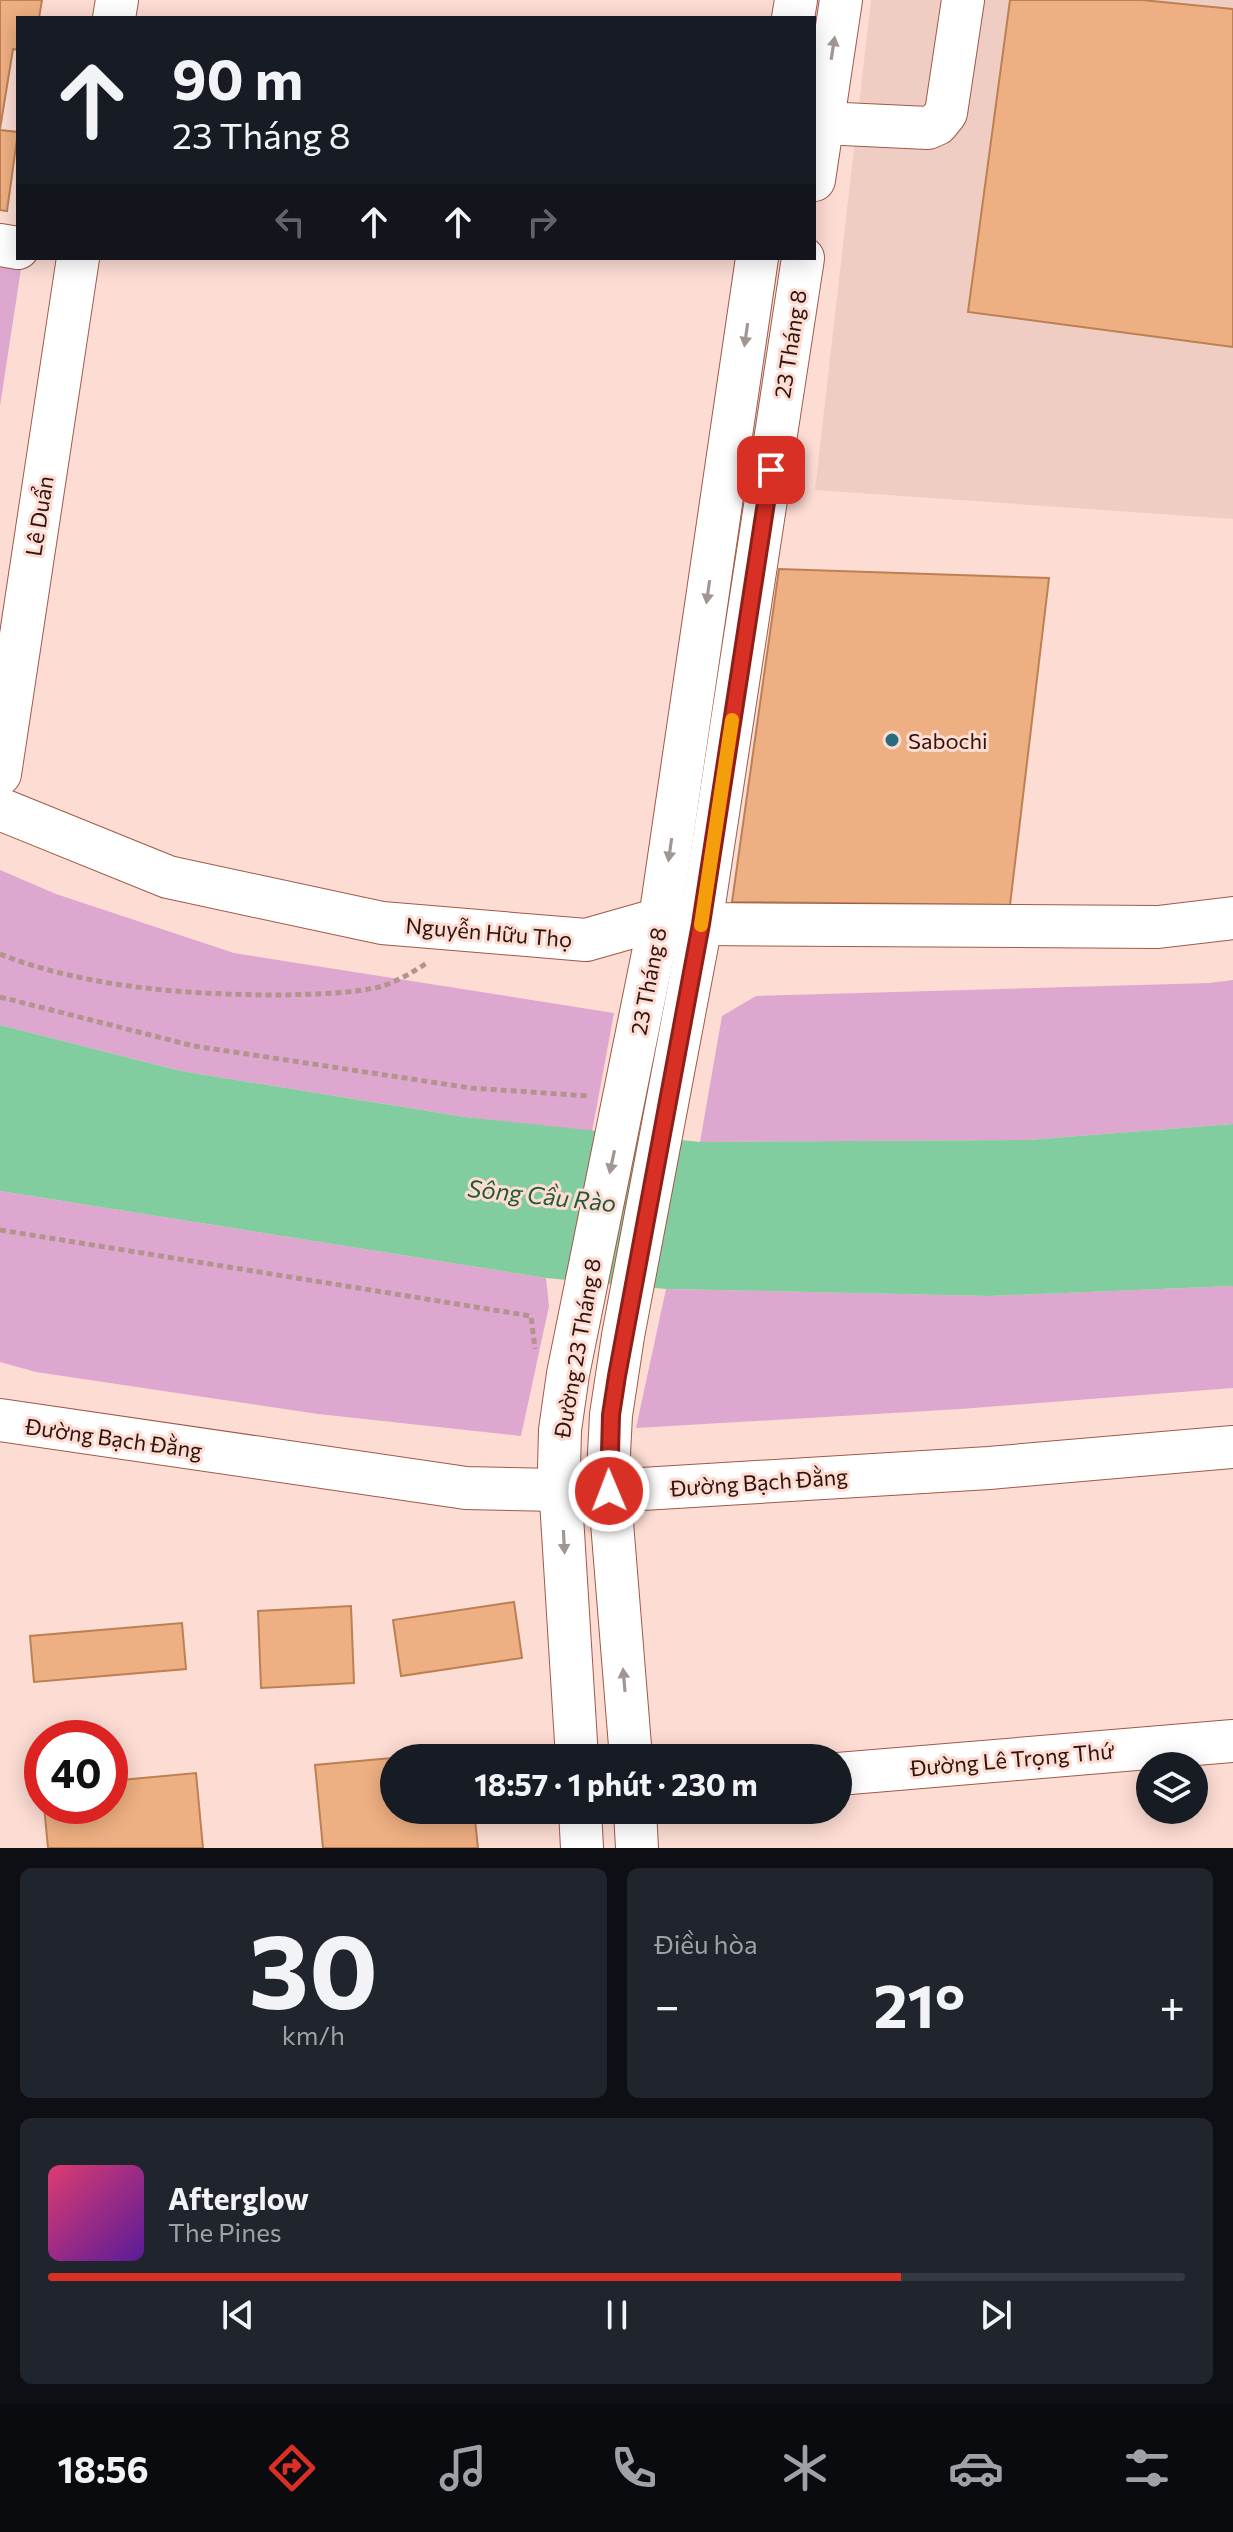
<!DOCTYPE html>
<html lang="vi">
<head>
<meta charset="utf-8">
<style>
  :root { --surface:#171b24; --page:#20242c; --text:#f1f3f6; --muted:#9ea1a6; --line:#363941; --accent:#d93025 }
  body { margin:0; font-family:Commissioner,sans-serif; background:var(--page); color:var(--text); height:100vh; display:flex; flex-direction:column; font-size:30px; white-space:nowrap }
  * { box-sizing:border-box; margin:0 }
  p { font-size:26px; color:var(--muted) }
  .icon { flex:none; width:44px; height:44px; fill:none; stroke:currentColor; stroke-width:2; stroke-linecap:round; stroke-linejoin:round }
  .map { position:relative; height:1848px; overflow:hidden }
  .sheet { display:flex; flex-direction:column; gap:20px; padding:20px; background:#0d0f14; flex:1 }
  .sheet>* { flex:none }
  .banner { position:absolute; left:16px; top:16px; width:800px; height:244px; border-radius:0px; box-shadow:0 4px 20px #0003; background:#171b24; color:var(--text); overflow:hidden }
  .fabs { position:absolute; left:1136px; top:1752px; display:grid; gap:16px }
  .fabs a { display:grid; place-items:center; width:72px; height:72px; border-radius:50%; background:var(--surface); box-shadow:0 4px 20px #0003; font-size:40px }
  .speed { position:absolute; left:24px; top:1720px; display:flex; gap:16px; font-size:40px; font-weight:700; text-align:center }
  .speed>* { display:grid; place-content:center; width:104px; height:104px; border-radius:50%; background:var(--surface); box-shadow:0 4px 20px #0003; line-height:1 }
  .speed .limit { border:12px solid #d22; background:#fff; color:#111 }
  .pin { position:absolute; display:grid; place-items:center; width:68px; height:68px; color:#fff; margin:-34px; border-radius:16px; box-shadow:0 4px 12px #0006 }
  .me { position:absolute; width:88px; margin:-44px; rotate:359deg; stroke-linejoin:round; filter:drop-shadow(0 0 6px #0008) }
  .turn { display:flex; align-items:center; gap:28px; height:168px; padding:0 24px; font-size:36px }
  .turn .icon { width:104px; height:104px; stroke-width:2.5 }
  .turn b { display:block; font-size:56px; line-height:68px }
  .lanes { display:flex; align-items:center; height:76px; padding:0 24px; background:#0003; justify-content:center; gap:40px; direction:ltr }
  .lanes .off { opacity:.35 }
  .big { font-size:60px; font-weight:700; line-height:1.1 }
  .sheet .tile { flex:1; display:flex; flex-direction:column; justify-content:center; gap:12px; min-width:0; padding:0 28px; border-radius:12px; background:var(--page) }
  .sheet .dial { align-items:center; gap:0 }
  .dial b { font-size:104px; line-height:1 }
  .song { display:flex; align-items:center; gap:24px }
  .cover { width:96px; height:96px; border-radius:12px; background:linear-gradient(135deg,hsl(340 70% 55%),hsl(270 70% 35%)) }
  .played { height:8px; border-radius:4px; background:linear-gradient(90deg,var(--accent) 75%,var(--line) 75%) }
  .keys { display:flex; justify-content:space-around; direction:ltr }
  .heat { display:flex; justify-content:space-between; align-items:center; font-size:44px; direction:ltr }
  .sheet .tiles { flex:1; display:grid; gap:20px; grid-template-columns:1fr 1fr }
  .tile:last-child { grid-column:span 2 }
  .trip { position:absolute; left:380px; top:1744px; width:472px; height:80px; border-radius:40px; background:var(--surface); box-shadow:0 4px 20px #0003; font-weight:700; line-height:80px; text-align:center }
  .dock { display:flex; height:128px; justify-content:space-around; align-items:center; background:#090b0e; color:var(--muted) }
  .dock .icon { width:56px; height:56px }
  .dock .current { color:var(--accent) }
  .dock b { font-size:36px; color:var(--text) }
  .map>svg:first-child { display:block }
</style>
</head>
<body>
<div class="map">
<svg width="1233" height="1848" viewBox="0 0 1233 1848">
  <rect width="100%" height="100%" fill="#fcdcd3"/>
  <polygon fill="#f0cdc3" points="871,0 1233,0 1233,519 815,490"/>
  <g fill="#dea7d0">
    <polygon points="0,266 21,269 0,406"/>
    <polygon points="0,870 56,894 234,953 614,1013 592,1132 465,1117 181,1071 0,1025"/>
    <polygon points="1233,980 1233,1124 1027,1140 700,1142 722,1016 756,996 1209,983"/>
    <polygon points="0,1191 546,1278 549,1306 521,1436 318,1414 36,1372 0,1362"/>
    <polygon points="1233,1286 1233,1388 961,1409 636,1428 666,1289 990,1296"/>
  </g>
  <polygon fill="#82cd9f" points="0,1025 181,1071 465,1117 700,1142 1027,1140 1233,1124 1233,1286 990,1296 666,1289 546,1278 0,1191"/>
  <g fill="#eeaf82" stroke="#bc8054" stroke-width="2">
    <polygon points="0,0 42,0 39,18 18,18 18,50 13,49 0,129"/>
    <polygon points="1010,0 1142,0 1233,9 1233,347 968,312"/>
    <polygon points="0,130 18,132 7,211 0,210"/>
    <polygon points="779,569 1049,578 1010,905 732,902"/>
    <polygon points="514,1602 522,1658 401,1676 393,1620"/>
    <polygon points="351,1606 354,1683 261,1688 258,1611"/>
    <polygon points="182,1623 186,1669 34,1682 30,1636"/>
    <polygon points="469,1751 470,1758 394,1758 394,1810 474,1810 478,1848 323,1848 315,1765"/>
    <polygon points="196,1773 203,1848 48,1848 44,1806 110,1806 110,1781"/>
  </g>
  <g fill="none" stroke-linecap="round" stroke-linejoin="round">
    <defs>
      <g id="minor">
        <polyline points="114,18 117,0"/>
        <polyline points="793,18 796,0"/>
        <polyline points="822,123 928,128 937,124 946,113 963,0"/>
        <polyline points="814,180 841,0"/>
        <polyline points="0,245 18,248"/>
        <polyline points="0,774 78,258"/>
        <polyline points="0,809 168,877 382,923 586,940 660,919 701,924 1158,927 1233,918"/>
        <polyline points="0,1420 466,1488 609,1491 989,1468 1233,1447"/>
        <polyline points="577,1758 559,1468 560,1430 568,1374 660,919 757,258"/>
        <polyline points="631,1758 608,1473 611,1415 623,1336 701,924 803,258"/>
        <polyline points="838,1774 1233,1741"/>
        <polyline points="580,1810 582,1848"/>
        <polyline points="635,1810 637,1848"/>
      </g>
    </defs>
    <use href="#minor" stroke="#9f5a47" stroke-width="44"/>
    <g stroke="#b3948c" stroke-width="5" stroke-dasharray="6 4" stroke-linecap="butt">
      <path d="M0 954C86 988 190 995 282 995 314 994 348 994 379 987 395 983 415 971 428 962"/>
      <polyline points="0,997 194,1046 471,1088 589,1096"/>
      <polyline points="0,1230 531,1316 535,1349"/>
    </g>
    <use href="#minor" stroke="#fff" stroke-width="42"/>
  </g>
  <defs><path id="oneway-solid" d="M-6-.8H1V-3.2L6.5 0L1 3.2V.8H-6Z" transform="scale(2)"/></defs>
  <g fill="#a29592">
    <use href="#oneway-solid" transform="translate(833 48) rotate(-81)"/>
    <use href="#oneway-solid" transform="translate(746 335) rotate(98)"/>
    <use href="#oneway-solid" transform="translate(708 592) rotate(98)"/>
    <use href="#oneway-solid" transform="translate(670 850) rotate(98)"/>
    <use href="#oneway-solid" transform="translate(612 1162) rotate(102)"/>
    <use href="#oneway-solid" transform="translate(564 1542) rotate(87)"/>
    <use href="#oneway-solid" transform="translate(624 1680) rotate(-95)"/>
  </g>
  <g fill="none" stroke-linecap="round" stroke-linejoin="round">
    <defs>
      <polyline id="route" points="609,1491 611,1415 617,1376 701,924 771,470"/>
    </defs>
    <use href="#route" stroke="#8d1f18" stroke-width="20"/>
    <use href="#route" stroke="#d93025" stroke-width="14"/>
    <polyline stroke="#f59e0b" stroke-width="14" points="701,925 732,720"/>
  </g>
  <circle fill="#276c7c" stroke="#fcdcd3" stroke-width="3" cx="892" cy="740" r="8"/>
  <g text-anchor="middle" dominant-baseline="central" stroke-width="6" stroke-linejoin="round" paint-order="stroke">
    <g font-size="22" fill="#30140d" stroke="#fcdcd3">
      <text transform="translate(790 344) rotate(-81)">23 Tháng 8</text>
      <text transform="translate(39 516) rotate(-81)">Lê Duẩn</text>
      <text transform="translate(489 932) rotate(5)">Nguyễn Hữu Thọ</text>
      <text transform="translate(648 981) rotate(-79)">23 Tháng 8</text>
      <text transform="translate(577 1348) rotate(-80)">Đường 23 Tháng 8</text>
      <text transform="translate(114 1438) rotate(8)">Đường Bạch Đằng</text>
      <text transform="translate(759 1482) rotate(-4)">Đường Bạch Đằng</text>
      <text transform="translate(1012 1759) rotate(-5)">Đường Lê Trọng Thứ</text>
    </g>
    <g font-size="22" fill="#30140d" stroke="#fcdcd3" text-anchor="start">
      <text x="908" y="740">Sabochi</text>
    </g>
    <g font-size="24" font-style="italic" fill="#235a3b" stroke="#fcdcd3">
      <text transform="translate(542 1195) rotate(6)">Sông Cầu Rào</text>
    </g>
  </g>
</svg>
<div class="fabs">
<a><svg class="icon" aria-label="layers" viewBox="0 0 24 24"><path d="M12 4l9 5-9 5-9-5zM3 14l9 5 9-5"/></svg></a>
</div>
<div class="speed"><div class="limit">40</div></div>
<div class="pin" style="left:771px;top:470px;background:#d93025"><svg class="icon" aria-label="arrive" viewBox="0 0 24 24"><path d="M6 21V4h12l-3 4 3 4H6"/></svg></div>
<svg class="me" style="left:609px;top:1491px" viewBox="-20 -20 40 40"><circle r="17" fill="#d93025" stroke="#fff" stroke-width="3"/><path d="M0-11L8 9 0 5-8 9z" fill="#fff"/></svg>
<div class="trip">18:57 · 1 phút · 230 m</div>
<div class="banner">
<div class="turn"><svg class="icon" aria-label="ahead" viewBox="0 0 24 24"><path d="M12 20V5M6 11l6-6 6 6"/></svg><div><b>90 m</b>23 Tháng 8</div></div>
<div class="lanes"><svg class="icon off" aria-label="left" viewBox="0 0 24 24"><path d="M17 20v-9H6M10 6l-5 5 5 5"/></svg><svg class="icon" aria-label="ahead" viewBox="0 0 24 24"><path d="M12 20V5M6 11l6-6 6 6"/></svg><svg class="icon" aria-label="ahead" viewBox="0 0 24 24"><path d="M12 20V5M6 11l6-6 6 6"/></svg><svg class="icon off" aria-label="right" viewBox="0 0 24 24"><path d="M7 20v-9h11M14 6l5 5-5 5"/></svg></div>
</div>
</div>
<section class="sheet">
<div class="tiles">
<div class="tile dial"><b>30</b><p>km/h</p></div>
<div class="tile"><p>Điều hòa</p>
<div class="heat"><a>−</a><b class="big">21°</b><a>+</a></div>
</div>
<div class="tile">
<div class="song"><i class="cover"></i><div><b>Afterglow</b><p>The Pines</p></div></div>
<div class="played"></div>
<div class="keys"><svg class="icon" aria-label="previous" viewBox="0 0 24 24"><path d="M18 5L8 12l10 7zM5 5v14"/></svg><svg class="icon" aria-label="pause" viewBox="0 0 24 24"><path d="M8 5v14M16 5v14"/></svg><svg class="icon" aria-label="next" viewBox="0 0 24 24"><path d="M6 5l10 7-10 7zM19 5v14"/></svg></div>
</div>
</div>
</section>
<nav class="dock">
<b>18:56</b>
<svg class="icon current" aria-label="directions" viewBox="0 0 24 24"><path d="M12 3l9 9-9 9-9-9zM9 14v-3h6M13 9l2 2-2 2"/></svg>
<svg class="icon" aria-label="music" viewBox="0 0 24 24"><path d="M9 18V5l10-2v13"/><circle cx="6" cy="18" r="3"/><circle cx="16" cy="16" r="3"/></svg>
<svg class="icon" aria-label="phone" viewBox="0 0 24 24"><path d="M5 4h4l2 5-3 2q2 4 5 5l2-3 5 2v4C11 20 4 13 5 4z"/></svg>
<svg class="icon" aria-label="climate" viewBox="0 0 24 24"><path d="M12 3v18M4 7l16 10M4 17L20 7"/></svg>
<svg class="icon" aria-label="car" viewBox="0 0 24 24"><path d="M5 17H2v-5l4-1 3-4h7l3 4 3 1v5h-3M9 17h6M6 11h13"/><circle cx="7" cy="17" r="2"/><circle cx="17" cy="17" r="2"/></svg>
<svg class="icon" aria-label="filters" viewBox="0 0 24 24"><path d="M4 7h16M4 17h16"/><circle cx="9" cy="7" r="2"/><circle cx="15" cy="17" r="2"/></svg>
</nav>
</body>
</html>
